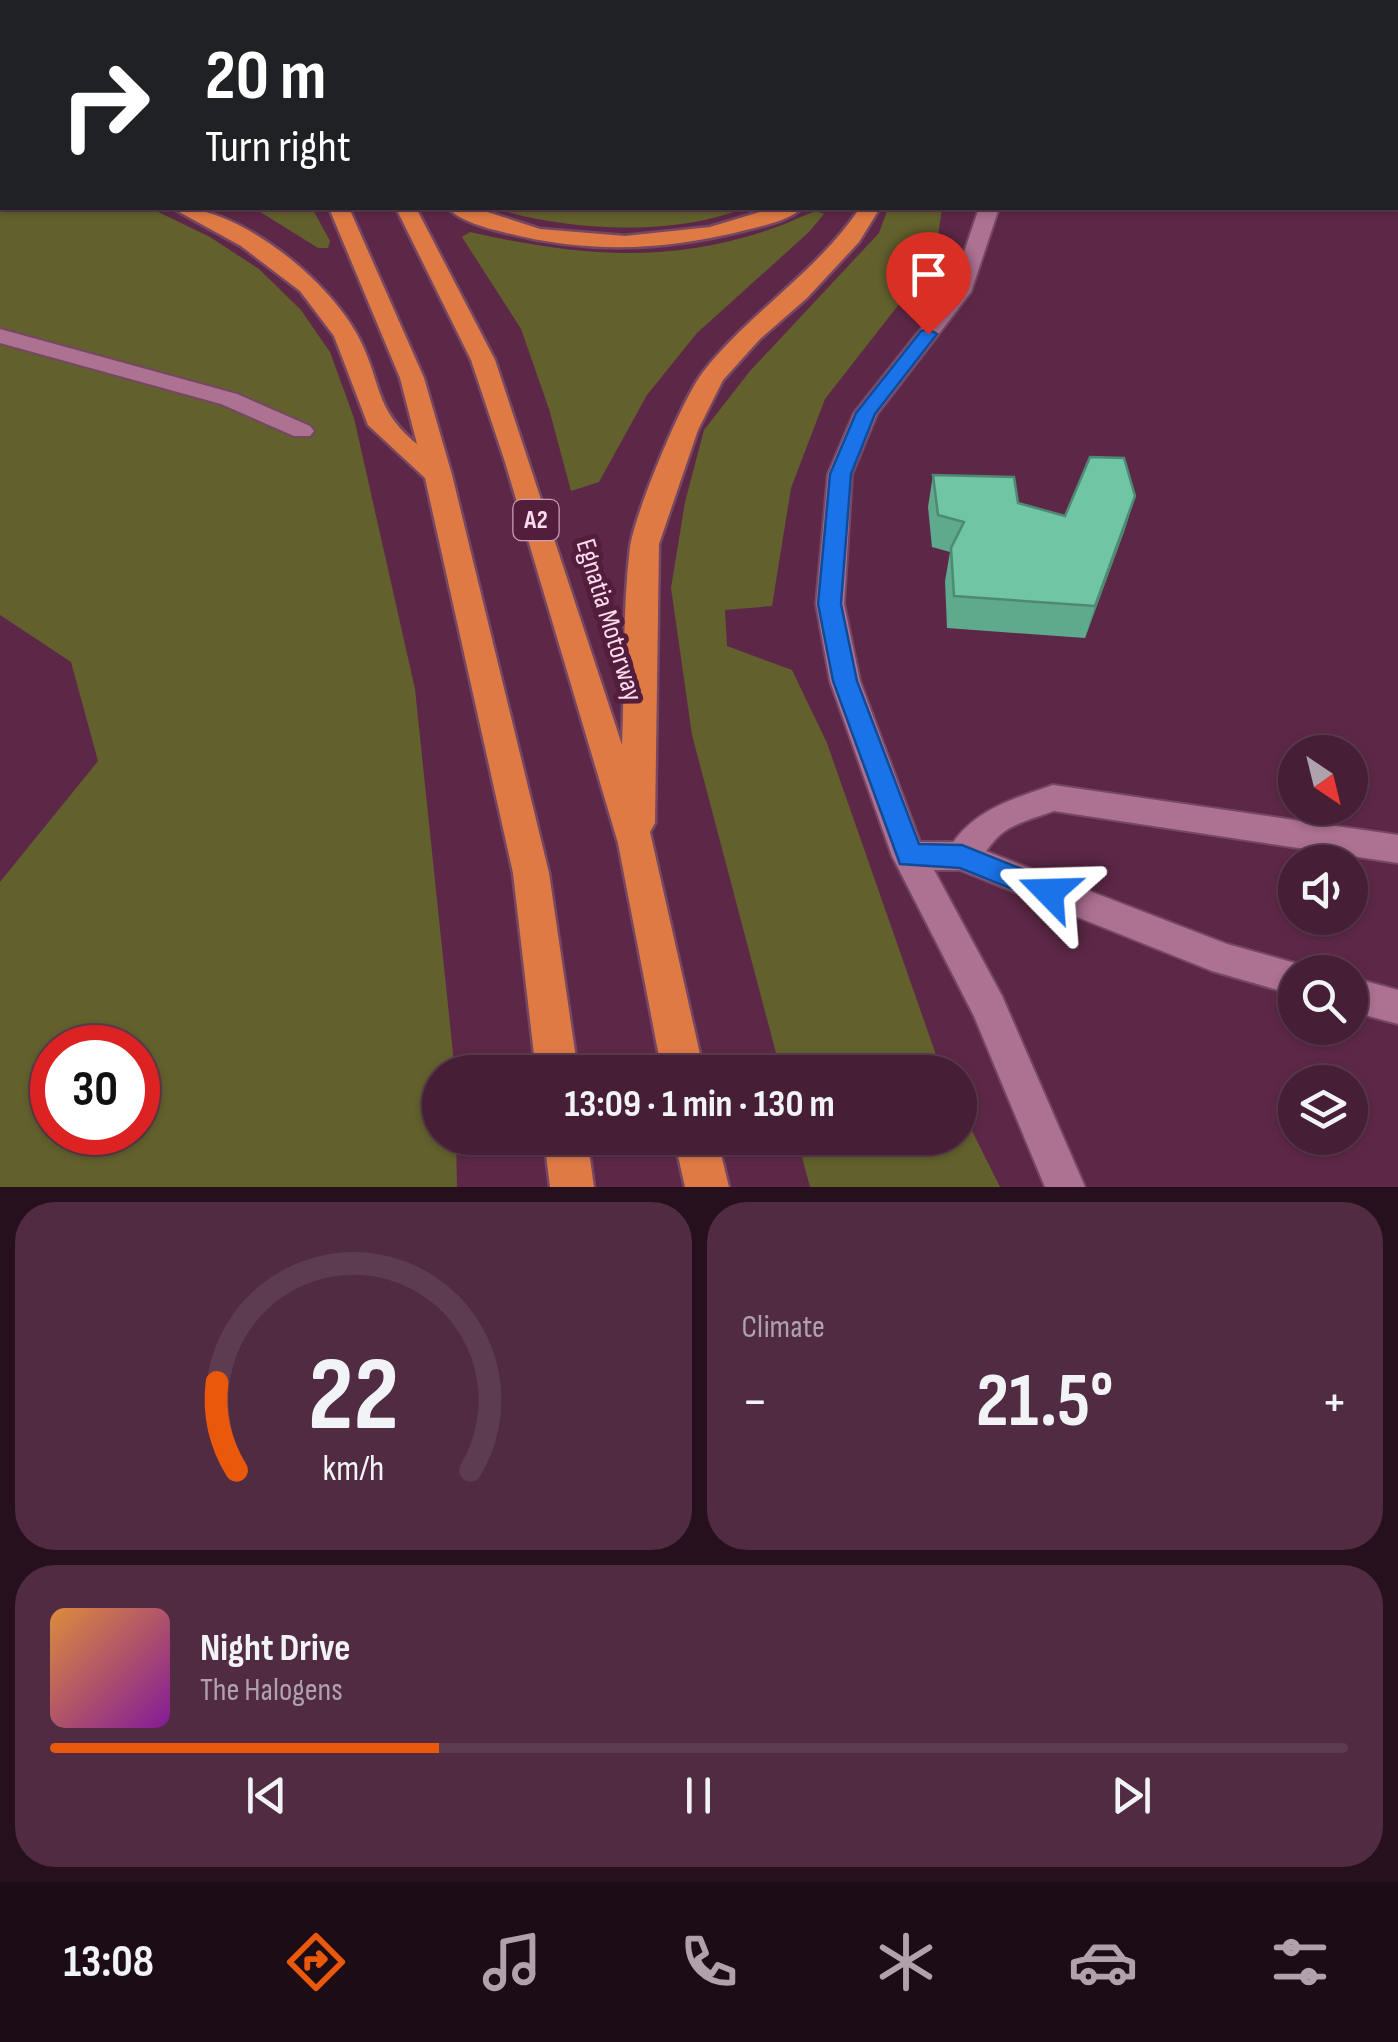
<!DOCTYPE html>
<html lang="en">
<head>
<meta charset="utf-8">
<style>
  :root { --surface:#461e35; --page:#502b41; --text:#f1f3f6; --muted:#b0a2ad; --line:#5e3c50; --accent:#ea580c }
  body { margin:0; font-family:"Sofia Sans Condensed",sans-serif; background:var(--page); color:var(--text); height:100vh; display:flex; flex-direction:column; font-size:38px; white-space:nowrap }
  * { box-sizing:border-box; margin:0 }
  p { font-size:32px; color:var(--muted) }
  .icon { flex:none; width:55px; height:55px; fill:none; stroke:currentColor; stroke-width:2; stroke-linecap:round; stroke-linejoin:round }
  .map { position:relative; height:1187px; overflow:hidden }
  .panel { display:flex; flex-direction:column; gap:15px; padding:15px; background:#26101d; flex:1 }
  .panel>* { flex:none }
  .top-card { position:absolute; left:0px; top:0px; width:1400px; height:210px; box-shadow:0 2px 8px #0004,0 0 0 2px var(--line); background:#202124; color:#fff; overflow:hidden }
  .needle { width:65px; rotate:145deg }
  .tools { position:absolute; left:1278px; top:735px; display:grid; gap:20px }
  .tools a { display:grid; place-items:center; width:90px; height:90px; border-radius:50%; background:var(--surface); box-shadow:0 2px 8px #0004,0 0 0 2px var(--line); font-size:50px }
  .speed { position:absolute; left:30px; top:1025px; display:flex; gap:20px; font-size:50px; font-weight:700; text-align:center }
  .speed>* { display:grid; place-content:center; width:130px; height:130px; border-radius:50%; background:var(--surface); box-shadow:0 2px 8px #0004,0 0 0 2px var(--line); line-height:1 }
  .speed .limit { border:15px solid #d22; background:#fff; color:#111 }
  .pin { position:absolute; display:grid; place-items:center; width:85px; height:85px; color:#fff; margin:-102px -42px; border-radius:50% 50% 50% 0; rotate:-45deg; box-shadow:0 0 10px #0007 }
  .pin .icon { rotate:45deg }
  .me { position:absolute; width:110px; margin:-55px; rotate:292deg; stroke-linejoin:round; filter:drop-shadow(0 0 8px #0008) }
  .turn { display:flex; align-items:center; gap:35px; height:210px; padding:0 40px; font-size:45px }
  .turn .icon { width:130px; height:130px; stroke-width:2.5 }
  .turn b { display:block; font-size:70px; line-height:85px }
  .big { font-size:75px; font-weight:700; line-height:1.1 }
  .panel .tile { flex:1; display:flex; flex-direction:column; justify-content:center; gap:15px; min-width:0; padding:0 35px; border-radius:40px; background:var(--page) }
  .panel .dial { align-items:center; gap:0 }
  .dial svg { height:260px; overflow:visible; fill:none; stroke:var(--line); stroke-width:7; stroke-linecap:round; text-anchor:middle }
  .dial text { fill:var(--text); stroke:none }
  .song { display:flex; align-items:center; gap:30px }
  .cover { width:120px; height:120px; border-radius:15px; background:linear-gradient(135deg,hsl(30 70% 55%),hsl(290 70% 35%)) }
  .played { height:10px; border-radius:5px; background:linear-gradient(90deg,var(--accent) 30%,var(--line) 30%) }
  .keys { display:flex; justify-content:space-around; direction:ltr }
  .heat { display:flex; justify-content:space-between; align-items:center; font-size:55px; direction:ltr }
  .panel .tiles { flex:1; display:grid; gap:15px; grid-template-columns:1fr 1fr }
  .tile:last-child { grid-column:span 2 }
  .trip { position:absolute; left:422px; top:1055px; width:555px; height:100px; border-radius:50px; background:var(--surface); box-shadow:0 2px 8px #0004,0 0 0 2px var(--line); font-weight:700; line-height:100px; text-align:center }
  .menu { display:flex; height:160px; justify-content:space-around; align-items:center; background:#1c0c15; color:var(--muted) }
  .menu .icon { width:70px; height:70px }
  .menu .current { color:var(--accent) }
  .menu b { font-size:45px; color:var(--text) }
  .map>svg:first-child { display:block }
</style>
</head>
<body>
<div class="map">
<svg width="1398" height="1187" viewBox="0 0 1398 1187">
  <rect width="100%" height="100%" fill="#5d2847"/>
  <g fill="#62602d" fill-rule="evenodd">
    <path d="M0 175 2 208H150L210 237 259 269 301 310 330 352 354 418 415 689 453 1053V1072H440V1138H456L457 1187H0V882L98 761 71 662 0 615ZM52 1048H138V1132H52Z"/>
    <polygon points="254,208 312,208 330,241 328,248 318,248"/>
    <path d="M493 208H745C671 237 567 231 493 208Z"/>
    <polygon points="888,208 942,208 935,258 825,399 791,488 772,606 725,610 727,646 792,670 827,743 942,1072 781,1072 692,735 671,588 685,502 704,430 750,371 879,233"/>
    <path d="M816 211 824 214 809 232 697 333 647 395 599 482 571 491 549 409 521 329 462 237 470 232C576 256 669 265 774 228 788 223 802 216 816 211Z"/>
    <polygon points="960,1107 1000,1187 810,1187 797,1138 960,1138"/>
  </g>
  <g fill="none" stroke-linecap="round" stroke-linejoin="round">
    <defs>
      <path id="service" d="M1053 785 1398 835V863L1054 811C1038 817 1014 823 1001 834 983 849 978 876 950 866L945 856C967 812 1009 800 1053 785Z"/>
      <g id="minor">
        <polygon points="979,208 999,208 971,292 877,414 852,474 844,604 860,681 920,842 962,842 1227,944 1295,963 1310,972 1295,972 1295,995 1212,971 960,870 934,870 1002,996 1085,1187 1045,1187 974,1016 892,856 830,681 816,604 828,474 854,413 951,291"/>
        <polygon points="0,329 237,394 310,426 314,431 310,436 294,436 221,404 0,343"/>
        <polygon points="1350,977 1398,990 1398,1024 1350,1011"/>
      </g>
      <g id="primary">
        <polygon points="313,0 349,0 350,2 315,2"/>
        <polygon points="511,0 562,0 563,2 513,2"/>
      </g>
      <g id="motorway">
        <polygon points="159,0 175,0 176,2 160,2"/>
        <polygon points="188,0 206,0 207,2 190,2"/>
        <polygon points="245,0 262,0 263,2 247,2"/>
        <polygon points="2,108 2,120 0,121 0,109"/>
        <polygon points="0,159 2,160 2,172 0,171"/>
        <path d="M172 208C237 204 330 281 359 338 382 383 374 409 417 444L400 378 329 208H349L424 378 452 475 549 873 578 1072H536L513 873 425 478 368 425 334 336 300 291 241 246Z"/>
        <path d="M396 208H416L495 360 622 745C625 680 622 612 630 547 635 513 682 399 703 372 750 312 816 273 860 208H880L859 242 807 298 760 339 723 380 698 430 659 544 655 823 650 832 704 1072H662L618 843 505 462 471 360Z"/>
        <path d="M448 208H475L540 229 625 236 710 227 773 208H802C790 220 763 226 746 230 664 251 586 254 503 232 486 228 460 221 448 208Z"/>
        <polygon points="544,1138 587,1138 594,1187 550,1187"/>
        <polygon points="674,1138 717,1138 729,1187 685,1187"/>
      </g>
    </defs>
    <use href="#service" stroke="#754762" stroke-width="4"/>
    <use href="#minor" stroke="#754762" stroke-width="4"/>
    <use href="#primary" stroke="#754762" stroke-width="4"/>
    <use href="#motorway" stroke="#754762" stroke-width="5"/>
    <use href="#service" fill="#ad7191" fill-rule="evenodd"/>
    <use href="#minor" fill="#ad7191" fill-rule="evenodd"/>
    <use href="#primary" fill="#cb7663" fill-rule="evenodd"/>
    <use href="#motorway" fill="#df7a45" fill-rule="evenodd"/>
  </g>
  <polygon fill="#5fa98d" points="933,475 1018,503 1065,516 1135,496 1125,529 1085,638 947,628 945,581 950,552 932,547 928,507"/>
  <polygon fill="#4e8a73" points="1135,496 1125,529 1085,638 1095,606"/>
  <polygon fill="#6fc5a4" stroke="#4e8a73" stroke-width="2.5" points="1090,457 1124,458 1135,496 1095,606 954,596 951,548 964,522 938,515 933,475 1014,477 1018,503 1065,516"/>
  <polygon fill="#1a73e8" stroke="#114b97" stroke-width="2.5" points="928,329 937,334 875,414 851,474 841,604 857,681 919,844 962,845 1059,884 1063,892 1059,901 1049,904 960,868 900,864 833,681 818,604 830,474 856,413 921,331"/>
  <g text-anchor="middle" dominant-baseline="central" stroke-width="10" stroke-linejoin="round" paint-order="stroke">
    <rect fill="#521e3c" stroke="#caa2b7" stroke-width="2.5" x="513.5" y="500" width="45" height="40" rx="8"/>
    <g font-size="25" font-weight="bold" fill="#fddbec">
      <text x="536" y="520">Α2</text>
    </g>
    <g font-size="28" fill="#fddbec" stroke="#521e3c">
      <text transform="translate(609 620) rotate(73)">Egnatia Motorway</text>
    </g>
  </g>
</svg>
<div class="tools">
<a><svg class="needle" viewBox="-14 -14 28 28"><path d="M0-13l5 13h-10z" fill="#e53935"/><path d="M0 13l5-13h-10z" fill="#b0a2ad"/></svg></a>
<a><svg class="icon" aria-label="sound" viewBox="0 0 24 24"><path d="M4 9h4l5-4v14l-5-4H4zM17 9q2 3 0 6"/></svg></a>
<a><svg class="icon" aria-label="search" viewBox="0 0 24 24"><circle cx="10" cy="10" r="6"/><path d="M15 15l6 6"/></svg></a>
<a><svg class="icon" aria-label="layers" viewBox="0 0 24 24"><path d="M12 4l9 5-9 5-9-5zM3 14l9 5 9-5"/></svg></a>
</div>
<div class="speed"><div class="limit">30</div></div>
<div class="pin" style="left:928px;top:334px;background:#d93025"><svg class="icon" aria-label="arrive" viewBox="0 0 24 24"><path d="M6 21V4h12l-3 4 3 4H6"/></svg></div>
<svg class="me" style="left:1049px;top:892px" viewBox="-20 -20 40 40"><path d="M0-17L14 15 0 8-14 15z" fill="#1a73e8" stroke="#fff" stroke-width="4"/></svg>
<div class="trip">13:09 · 1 min · 130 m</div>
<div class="top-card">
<div class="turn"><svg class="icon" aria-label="right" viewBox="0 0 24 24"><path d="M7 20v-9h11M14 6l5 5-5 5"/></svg><div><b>20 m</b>Turn right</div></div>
</div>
</div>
<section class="panel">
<div class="tiles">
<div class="tile dial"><svg viewBox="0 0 100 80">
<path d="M14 69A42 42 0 1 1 86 69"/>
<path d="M14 69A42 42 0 0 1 8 42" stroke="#ea580c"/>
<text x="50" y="56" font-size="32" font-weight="700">22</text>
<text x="50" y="72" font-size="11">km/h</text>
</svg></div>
<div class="tile"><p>Climate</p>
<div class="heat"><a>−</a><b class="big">21.5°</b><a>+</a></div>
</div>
<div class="tile">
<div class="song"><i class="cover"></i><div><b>Night Drive</b><p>The Halogens</p></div></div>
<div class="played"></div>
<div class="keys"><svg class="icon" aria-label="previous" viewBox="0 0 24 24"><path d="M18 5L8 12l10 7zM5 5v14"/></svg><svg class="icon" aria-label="pause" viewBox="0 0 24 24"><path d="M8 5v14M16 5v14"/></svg><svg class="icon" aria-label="next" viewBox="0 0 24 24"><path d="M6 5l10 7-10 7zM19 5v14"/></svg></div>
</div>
</div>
</section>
<nav class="menu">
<b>13:08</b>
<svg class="icon current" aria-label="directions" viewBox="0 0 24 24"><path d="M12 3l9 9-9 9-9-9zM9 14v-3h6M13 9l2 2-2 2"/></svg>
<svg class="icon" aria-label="music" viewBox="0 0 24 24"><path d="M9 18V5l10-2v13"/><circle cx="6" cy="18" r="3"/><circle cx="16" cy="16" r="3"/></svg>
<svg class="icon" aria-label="phone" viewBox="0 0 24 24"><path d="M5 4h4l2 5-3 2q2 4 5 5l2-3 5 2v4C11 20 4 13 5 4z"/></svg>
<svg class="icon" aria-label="climate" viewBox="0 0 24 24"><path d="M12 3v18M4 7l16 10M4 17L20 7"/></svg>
<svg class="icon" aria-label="car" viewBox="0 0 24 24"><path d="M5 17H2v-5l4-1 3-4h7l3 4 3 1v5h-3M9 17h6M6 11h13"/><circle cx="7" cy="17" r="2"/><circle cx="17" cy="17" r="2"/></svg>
<svg class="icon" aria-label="filters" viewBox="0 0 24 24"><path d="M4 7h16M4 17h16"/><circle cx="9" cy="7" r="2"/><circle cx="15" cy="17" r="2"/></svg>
</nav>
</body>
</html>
